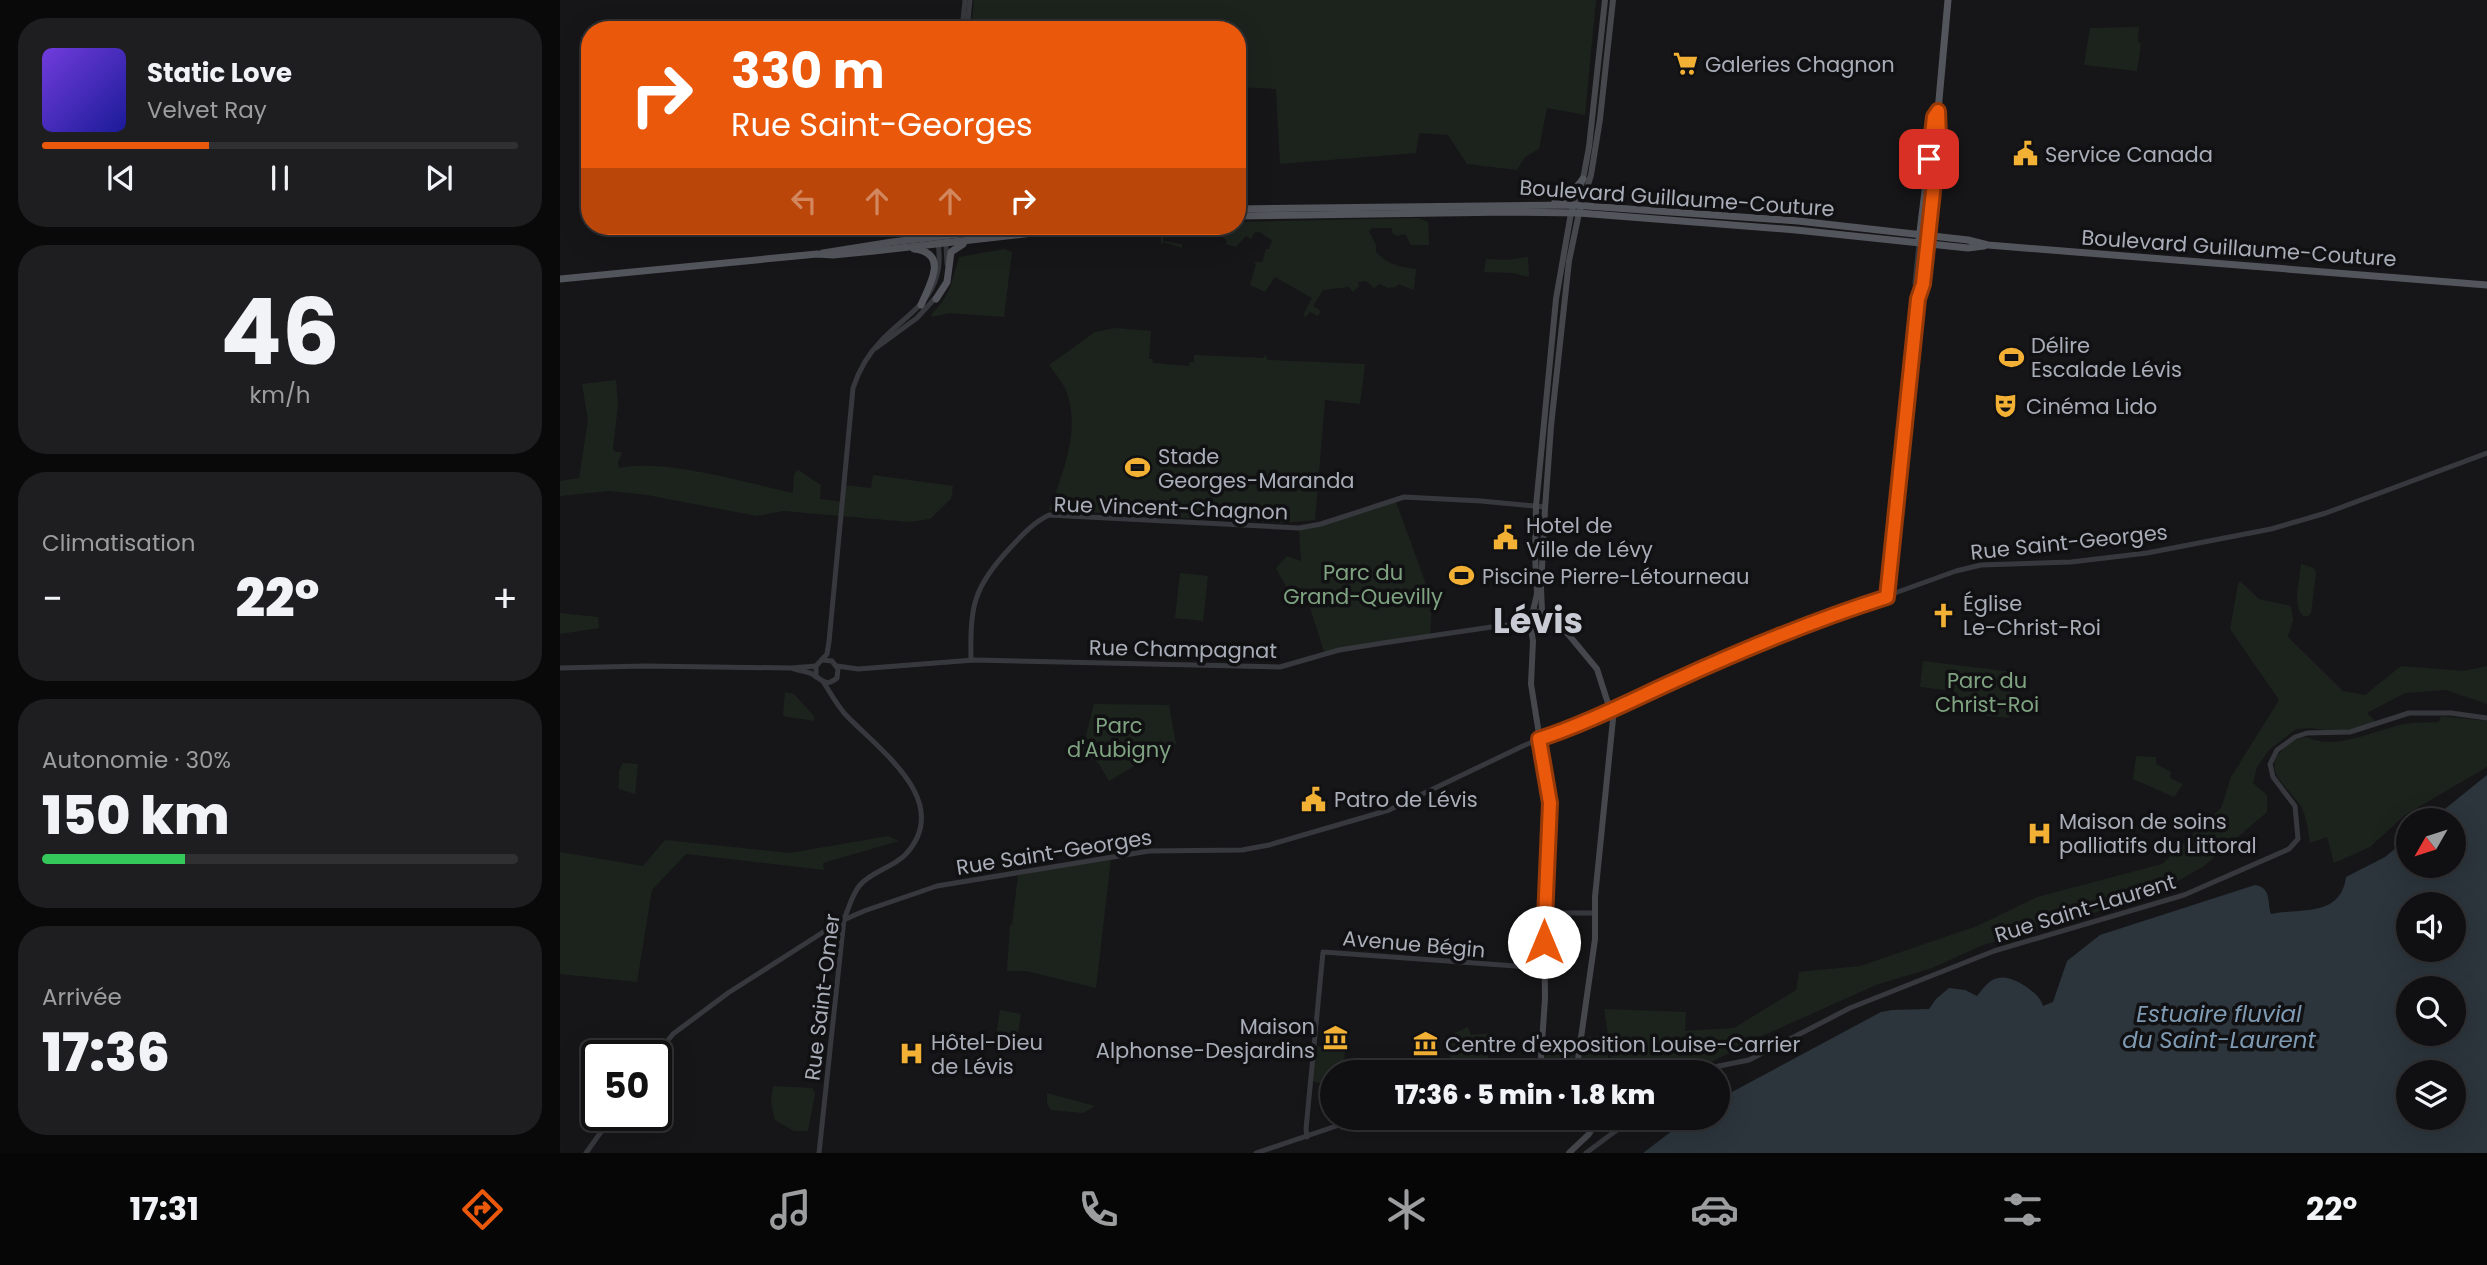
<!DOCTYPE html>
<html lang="fr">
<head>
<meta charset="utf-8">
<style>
  :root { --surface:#101012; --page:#1e1e20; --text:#f1f3f6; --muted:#9c9d9f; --line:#303032; --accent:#ea580c }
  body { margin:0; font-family:Poppins,sans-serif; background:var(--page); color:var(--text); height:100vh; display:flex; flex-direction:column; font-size:26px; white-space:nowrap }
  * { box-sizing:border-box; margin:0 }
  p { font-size:23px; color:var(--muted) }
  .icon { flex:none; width:38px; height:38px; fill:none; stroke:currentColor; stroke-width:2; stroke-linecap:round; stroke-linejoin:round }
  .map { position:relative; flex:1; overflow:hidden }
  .panel { display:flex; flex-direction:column; gap:18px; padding:18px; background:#09090a; width:560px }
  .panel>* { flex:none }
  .top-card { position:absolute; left:21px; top:21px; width:665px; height:214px; border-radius:28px; box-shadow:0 7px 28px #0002,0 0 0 2px var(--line); background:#ea580c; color:#fff; overflow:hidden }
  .needle { width:46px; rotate:231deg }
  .buttons { position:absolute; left:1836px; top:808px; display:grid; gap:14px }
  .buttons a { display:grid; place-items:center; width:70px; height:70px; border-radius:50%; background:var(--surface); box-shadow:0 7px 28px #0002,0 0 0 2px var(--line); font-size:35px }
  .speed { position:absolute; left:21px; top:1040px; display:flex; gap:14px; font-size:35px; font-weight:700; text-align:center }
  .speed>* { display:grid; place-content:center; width:91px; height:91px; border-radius:50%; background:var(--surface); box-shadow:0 7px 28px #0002,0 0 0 2px var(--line); line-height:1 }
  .speed .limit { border:4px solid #111; border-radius:10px; background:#fff; color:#111 }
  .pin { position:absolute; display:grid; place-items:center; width:60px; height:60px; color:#fff; margin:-30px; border-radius:14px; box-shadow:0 4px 10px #0006 }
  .me { position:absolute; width:77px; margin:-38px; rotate:0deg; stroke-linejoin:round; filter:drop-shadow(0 0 5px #0008) }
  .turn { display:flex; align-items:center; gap:24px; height:147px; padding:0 35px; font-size:32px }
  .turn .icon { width:91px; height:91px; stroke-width:2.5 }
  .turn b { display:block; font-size:49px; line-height:60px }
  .lanes { display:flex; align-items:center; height:66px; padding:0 35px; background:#0003; justify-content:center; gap:35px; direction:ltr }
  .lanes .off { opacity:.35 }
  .big { font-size:52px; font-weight:800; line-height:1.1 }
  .panel .card { flex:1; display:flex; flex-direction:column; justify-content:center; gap:10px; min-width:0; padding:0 24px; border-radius:28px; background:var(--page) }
  .panel .dial { align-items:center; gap:0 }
  .dial b { font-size:91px; line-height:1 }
  .song { display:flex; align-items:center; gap:21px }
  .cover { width:84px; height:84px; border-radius:10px; background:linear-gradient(135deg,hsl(260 70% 55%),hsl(240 70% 35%)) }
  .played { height:7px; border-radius:4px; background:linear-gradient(90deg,var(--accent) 35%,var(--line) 35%) }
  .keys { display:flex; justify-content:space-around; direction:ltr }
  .heat { display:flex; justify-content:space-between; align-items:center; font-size:38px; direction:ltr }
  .charge { height:10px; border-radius:5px; background:linear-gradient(90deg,#34c759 30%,var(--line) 0) }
  .trip { position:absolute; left:760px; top:1060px; width:410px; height:70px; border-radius:35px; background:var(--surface); box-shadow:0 7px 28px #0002,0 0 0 2px var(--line); font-weight:800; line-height:70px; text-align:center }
  .tabs { display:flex; height:112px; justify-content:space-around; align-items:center; background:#060607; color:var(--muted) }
  .tabs .icon { width:49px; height:49px }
  .tabs .active { color:var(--accent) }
  .tabs b { font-size:32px; color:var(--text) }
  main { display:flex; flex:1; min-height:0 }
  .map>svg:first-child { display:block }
</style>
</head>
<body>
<main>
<section class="panel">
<div class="card">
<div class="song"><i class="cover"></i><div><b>Static Love</b><p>Velvet Ray</p></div></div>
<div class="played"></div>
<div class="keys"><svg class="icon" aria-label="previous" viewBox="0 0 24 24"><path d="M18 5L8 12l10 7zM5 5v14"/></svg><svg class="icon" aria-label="pause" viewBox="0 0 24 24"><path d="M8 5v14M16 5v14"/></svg><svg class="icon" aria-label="next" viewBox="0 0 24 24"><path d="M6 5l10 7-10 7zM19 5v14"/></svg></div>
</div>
<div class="card dial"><b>46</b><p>km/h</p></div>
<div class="card"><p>Climatisation</p>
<div class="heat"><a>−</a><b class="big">22°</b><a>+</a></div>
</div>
<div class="card"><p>Autonomie · 30%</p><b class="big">150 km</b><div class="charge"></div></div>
<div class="card"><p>Arrivée</p><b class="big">17:36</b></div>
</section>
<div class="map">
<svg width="1927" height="1153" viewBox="0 0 1927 1153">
  <rect width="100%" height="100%" fill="#161618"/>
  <g fill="#1c231d">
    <polygon points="414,0 1036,0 1025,115 987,108 979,149 965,157 957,170 907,164 888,135 859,133 856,153 720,164 716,89 677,87 677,30 411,30"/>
    <polygon points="1579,27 1578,41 1581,45 1577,71 1524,65 1530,28"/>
    <path d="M858 218 868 222 869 245H851L845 234 837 236 832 233V228H812L809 231 816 245V252C828 265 839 267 856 269L854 290 838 284 836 287 828 288 820 284 814 288 806 281 798 282 799 286 793 292 789 287 763 290 753 306 761 311 758 316 750 312 746 317 743 315 752 298 715 277 705 292 690 285 696 264 694 262H702L706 249H709L712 240 699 232 694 233 691 239 686 236 676 247 666 244 667 241 659 233 637 226 627 233 604 235 603 241 622 244V248L603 242 601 245V235L569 231 573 226H677V222Z"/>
    <polygon points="444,249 452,252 444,317 389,313 372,317 371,315 383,301 390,288 399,257"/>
    <polygon points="968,257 969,277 953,273 924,272 926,259 947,260"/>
    <path d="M555 328 591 331 589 359H592L593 363 629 366 630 362H634V355L704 358 705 354 708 360 805 364 800 404 765 400 755 520 722 523 489 510C503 474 522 426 505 388 501 380 494 372 489 365L535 332Z"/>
    <path d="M56 380 58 405 53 448 55 452H62L58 463 59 468C104 458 187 483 233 493L234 474 238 470 261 485 260 499 283 502 285 485 311 488 313 475 393 486 391 499 370 519 349 522 223 511 197 516 87 495 49 491 0 496V481L19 478 28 420 22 384Z"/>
    <polygon points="835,499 868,590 873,590 870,637 765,655 748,601 728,590 716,568 727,556 741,561 739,528"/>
    <path d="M1741 564 1754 568 1756 573 1751 613 1748 616H1743C1732 605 1740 579 1741 564Z"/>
    <polygon points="620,573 648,576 643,621 615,618"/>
    <path d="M1680 581 1699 599 1731 606 1733 620 1728 637 1783 691 1805 695 1841 666 1904 671 1927 666V704L1886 690 1845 693 1807 713 1818 724 1777 732 1751 728 1736 729 1709 750 1697 767 1693 783 1707 795V812L1644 866 1604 889 1554 907 1423 945 1372 968 1316 985 1202 1036 1130 1073H1031C1017 1063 1021 1053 1023 1038L1044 1035 1051 1072 1053 1070 1044 1009 1126 1012 1125 1031 1174 1028 1236 990 1239 972 1300 966 1417 926 1477 897 1602 864 1661 808 1671 777 1719 700 1670 629 1678 584Z"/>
    <polygon points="0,613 38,617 39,628 0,634"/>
    <polygon points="1363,661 1453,672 1449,718 1393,712 1395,691 1360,687"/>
    <polygon points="225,692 234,694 254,716 254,721 223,716"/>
    <polygon points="534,704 609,705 616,744 601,750 549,781 539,764 522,751"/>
    <path d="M1881 716 1927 721V767L1845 815 1810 847 1774 863 1767 837 1750 843C1748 831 1747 816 1740 805 1728 786 1700 771 1723 749 1731 741 1737 738 1747 737 1773 752 1818 729 1845 724 1856 722 1868 723 1879 722Z"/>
    <polygon points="1576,756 1596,757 1596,764 1611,772 1610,778 1623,784 1614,797 1573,779"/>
    <polygon points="63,763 78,764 75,794 59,789 59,771"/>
    <polygon points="328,836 339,841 263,863 264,870 126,854 92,890 77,982 0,974 0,852 83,866 105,840 230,853"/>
    <polygon points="551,858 536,988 466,971 447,971 450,925 452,925 458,875"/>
    <polygon points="440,1010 461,1014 457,1040 436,1037"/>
    <polygon points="908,1027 911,1035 931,1033 926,1073 896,1073 883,1038"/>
    <polygon points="755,1046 785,1051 783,1073 772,1073 772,1086 751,1081"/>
    <path d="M983 1051 1015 1053 1013 1068C1007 1072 995 1068 987 1069Z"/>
    <polygon points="213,1086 252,1088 255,1093 248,1131 234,1131 215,1120 211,1102"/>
    <polygon points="487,1093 535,1106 523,1113 491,1110 487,1104"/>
  </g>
  <path fill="#2c353c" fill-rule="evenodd" d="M1927 775V1153H1083L1129 1118H1157V1100L1321 1012 1332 1010 1369 1009 1376 999 1389 988 1405 990 1417 996C1423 989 1428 980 1438 978 1452 974 1480 993 1483 1006L1493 1002 1507 961 1540 935 1695 885C1712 888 1707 902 1711 914 1742 908 1781 917 1786 877L1825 857 1848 838V866H1894V821H1870ZM1848 905H1894V950H1848ZM1848 989H1894V1034H1848ZM1848 1073H1894V1118H1848Z"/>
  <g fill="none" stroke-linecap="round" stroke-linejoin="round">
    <g stroke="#37383d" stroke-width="5">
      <polyline points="402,30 405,0"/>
      <polyline points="407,30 410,0"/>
      <polyline points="385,226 387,264"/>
      <polyline points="1358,296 1355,283 1359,244"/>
      <polyline points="316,348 357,318 377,296"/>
      <polyline points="1327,597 1358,299 1363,284 1368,244"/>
      <polyline points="951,622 968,616"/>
      <path d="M411 660C410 606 413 587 451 547 462 535 474 522 489 515L739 528 761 524 844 497 921 501 985 507"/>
      <polyline points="277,666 298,669 414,660 720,667 779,650 823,643 945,625 968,625"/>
      <polyline points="0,668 85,666 231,668 256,666"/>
      <path d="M234 669C240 671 247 671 252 674 262 679 265 688 277 678L278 669 272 661 263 660"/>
      <path d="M256 677V666L267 654 269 642 293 388C299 370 308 354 321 341 341 319 369 306 377 275 382 259 377 242 377 226"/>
      <polyline points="984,913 1034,913"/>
      <polyline points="96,1055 113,1034 168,993 279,922 304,911 377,886 589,851 682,850 709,845 829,810 965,745 1047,713 1160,660 1257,621 1396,571 1421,565 1511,562 1587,553 1711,529 1766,513 1927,453"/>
      <polyline points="988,1073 993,1070 1007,1073"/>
      <polyline points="1142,1073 1154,1067 1189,1060 1290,1008 1434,951 1624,895 1729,849 1738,839 1735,806 1713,777 1710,764 1717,750 1735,737 1747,733 1790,732 1849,713 1891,713 1927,718"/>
      <polyline points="747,1137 746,1129 763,952 984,968"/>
      <polyline points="26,1153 53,1115"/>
      <path d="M259 1153 284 919C289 908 292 894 300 885 312 871 332 868 345 855 395 802 319 750 285 714 277 705 271 694 264 683"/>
      <polyline points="696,1153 800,1118"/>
      <polyline points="1026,1153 1073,1118"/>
    </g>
    <g stroke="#45474d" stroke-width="6">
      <polyline points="973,611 977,594 975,555 976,506 996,299 1011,213 1023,179 1029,147 1045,0"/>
      <polyline points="982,611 981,588 985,509 991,426 1009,261 1019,213 1031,175 1040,119 1053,0"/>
      <polyline points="971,628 973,641 971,684 990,803 984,905 985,999 981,1057 986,1073"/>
      <polyline points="980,630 973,629 967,622 968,616 973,611 984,613 991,622 1008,634 1037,669 1053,719 1035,897 1035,939 1016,1073"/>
      <polyline points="1009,1153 1029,1134 1039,1118"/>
    </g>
    <g stroke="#53555c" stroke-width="7">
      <polyline points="1374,186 1387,172"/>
      <polyline points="995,202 1009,197 1023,179"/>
      <polyline points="677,209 1013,205 1238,221 1408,240 1428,245 1927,285"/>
      <polyline points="677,216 950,212 1019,213 1236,230 1408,248 1424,246"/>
      <polyline points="395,226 409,229"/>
      <polyline points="1359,240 1374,117 1378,111"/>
      <polyline points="1368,240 1379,136 1378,111 1388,0"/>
      <path d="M354 249C390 253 369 286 361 305"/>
      <polyline points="263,253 332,242 468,226"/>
      <polyline points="0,279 257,254 273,255 314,251 534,226"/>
      <polyline points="376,299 387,282 391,252 403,244"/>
    </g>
  </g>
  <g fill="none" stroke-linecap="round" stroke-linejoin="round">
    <defs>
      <path id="route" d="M984 942 990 803 979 739C1025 724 1068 702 1112 682 1182 650 1254 620 1327 597L1358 299 1363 284 1379 136 1378 111 1374 117 1369 159"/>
    </defs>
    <use href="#route" stroke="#983908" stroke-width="18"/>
    <use href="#route" stroke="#ea580c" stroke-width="12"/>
  </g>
  <defs>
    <symbol id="supermarket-bare" viewBox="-9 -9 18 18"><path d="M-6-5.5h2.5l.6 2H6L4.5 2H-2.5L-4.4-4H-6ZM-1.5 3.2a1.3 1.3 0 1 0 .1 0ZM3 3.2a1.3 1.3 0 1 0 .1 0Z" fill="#f2b134" stroke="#111113" stroke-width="2.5" paint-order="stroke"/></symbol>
    <symbol id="civic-bare" viewBox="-9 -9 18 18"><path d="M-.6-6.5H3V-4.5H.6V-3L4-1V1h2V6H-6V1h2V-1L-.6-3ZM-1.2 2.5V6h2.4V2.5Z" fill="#f2b134" stroke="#111113" stroke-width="2.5" paint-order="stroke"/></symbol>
    <symbol id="stadium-bare" viewBox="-9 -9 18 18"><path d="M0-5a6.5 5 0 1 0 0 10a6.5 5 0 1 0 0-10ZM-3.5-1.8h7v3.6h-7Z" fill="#f2b134" stroke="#111113" stroke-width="2.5" paint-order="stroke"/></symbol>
    <symbol id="theatre-bare" viewBox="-9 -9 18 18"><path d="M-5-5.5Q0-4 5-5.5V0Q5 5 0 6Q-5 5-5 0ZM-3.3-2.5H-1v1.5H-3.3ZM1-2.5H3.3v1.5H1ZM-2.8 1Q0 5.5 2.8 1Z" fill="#f2b134" stroke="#111113" stroke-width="2.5" paint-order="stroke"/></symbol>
    <symbol id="church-bare" viewBox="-9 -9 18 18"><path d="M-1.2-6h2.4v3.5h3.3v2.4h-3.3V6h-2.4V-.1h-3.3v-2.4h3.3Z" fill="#f2b134" stroke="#111113" stroke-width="2.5" paint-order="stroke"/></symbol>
    <symbol id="hospital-bare" viewBox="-9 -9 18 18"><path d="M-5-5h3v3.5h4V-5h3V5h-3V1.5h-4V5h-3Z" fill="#f2b134" stroke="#111113" stroke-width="2.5" paint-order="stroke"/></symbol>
    <symbol id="museum-bare" viewBox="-9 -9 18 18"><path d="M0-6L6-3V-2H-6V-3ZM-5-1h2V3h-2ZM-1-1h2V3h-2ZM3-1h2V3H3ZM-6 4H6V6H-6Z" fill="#f2b134" stroke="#111113" stroke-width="2.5" paint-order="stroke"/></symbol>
  </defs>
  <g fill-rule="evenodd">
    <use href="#supermarket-bare" x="1108" y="46" width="35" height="35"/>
    <use href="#civic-bare" x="1448" y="136" width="35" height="35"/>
    <use href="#stadium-bare" x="1434" y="340" width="35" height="35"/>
    <use href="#theatre-bare" x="1428" y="388" width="35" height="35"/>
    <use href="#stadium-bare" x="560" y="450" width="35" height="35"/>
    <use href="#civic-bare" x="928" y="520" width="35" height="35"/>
    <use href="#stadium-bare" x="884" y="558" width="35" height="35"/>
    <use href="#church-bare" x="1366" y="598" width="35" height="35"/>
    <use href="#civic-bare" x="736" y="782" width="35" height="35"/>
    <use href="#hospital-bare" x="1462" y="816" width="35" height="35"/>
    <use href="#museum-bare" x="758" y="1020" width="35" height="35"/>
    <use href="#museum-bare" x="848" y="1026" width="35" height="35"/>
    <use href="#hospital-bare" x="334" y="1036" width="35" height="35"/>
  </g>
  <g text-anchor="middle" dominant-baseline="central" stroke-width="7" stroke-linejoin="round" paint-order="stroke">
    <g font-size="21" fill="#a8adb8" stroke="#111113" text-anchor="start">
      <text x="1145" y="64">Galeries Chagnon</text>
      <text x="1485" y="154">Service Canada</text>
      <text x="1471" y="345">Délire<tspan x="1471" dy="24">Escalade Lévis</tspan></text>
      <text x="1466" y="406">Cinéma Lido</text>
      <text x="598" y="456">Stade<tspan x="598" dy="24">Georges-Maranda</tspan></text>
      <text x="966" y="525">Hotel de<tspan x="966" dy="24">Ville de Lévy</tspan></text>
      <text x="922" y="576">Piscine Pierre-Létourneau</text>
      <text x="1403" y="603">Église<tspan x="1403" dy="24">Le-Christ-Roi</tspan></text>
      <text x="774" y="799">Patro de Lévis</text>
      <text x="1499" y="821">Maison de soins<tspan x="1499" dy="24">palliatifs du Littoral</tspan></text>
      <text x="755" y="1026" text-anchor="end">Maison<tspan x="755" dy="24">Alphonse-Desjardins</tspan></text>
      <text x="371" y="1042">Hôtel-Dieu<tspan x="371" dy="24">de Lévis</tspan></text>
      <text x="885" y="1044">Centre d'exposition Louise-Carrier</text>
    </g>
    <g font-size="21" fill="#a8adb8" stroke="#111113">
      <text transform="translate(1117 198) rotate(4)">Boulevard Guillaume-Couture</text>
      <text transform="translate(1679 248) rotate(4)">Boulevard Guillaume-Couture</text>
      <text transform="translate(611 508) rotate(2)">Rue Vincent-Chagnon</text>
      <text transform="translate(1509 542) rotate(-6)">Rue Saint-Georges</text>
      <text transform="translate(623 649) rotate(1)">Rue Champagnat</text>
      <text transform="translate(494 852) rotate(-9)">Rue Saint-Georges</text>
      <text transform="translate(1525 908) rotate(-17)">Rue Saint-Laurent</text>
      <text transform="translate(854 944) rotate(5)">Avenue Bégin</text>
      <text transform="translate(262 997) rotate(-83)">Rue Saint-Omer</text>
    </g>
    <g font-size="21" fill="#7fa381" stroke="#111113">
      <text x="803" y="572">Parc du<tspan x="803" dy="24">Grand-Quevilly</tspan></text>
      <text x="1427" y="680">Parc du<tspan x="1427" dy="24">Christ-Roi</tspan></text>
      <text x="559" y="725">Parc<tspan x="559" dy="24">d'Aubigny</tspan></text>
    </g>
    <g font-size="23" font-style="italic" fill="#7f9bb3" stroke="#111113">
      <text x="1659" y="1014">Estuaire fluvial<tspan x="1659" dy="26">du Saint-Laurent</tspan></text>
    </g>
    <g font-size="35" font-weight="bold" fill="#c9ccd4" stroke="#111113">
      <text x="978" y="620">Lévis</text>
    </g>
  </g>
</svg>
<div class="buttons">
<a><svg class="needle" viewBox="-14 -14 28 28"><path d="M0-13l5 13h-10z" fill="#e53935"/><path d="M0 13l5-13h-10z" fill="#9c9d9f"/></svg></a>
<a><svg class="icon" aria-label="sound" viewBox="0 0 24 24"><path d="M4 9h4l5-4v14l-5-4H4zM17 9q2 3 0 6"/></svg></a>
<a><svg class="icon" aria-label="search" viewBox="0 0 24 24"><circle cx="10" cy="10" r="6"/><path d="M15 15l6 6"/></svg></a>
<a><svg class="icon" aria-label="layers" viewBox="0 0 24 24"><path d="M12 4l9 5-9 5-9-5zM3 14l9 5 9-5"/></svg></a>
</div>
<div class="speed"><div class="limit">50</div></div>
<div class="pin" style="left:1369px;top:159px;background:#d93025"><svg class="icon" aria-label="arrive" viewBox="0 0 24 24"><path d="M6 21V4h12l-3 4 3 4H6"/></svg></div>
<svg class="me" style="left:984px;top:942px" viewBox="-20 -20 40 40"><circle r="19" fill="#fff"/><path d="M0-13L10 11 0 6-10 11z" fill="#ea580c"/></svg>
<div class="trip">17:36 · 5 min · 1.8 km</div>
<div class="top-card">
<div class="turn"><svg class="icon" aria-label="right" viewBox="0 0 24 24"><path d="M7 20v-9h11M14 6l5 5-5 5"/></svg><div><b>330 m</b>Rue Saint-Georges</div></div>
<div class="lanes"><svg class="icon off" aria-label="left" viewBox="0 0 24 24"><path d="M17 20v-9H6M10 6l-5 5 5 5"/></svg><svg class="icon off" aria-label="ahead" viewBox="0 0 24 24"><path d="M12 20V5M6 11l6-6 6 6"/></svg><svg class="icon off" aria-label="ahead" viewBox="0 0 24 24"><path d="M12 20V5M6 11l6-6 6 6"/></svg><svg class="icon" aria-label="right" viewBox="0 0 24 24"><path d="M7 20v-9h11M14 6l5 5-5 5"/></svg></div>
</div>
</div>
</main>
<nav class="tabs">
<b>17:31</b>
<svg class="icon active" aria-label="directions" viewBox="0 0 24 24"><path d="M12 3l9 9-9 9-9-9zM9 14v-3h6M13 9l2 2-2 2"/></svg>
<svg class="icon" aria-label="music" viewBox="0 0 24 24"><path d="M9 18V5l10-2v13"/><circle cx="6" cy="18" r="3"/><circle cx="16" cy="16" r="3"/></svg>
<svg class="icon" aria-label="phone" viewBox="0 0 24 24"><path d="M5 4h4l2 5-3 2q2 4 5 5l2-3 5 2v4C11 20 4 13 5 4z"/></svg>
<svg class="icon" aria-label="climate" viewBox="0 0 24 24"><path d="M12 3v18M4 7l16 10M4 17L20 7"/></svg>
<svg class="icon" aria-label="car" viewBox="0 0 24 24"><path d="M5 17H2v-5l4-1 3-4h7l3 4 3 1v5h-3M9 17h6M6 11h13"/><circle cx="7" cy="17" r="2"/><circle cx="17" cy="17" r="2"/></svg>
<svg class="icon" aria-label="filters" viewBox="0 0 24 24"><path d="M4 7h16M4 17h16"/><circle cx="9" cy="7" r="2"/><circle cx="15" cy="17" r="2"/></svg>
<b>22°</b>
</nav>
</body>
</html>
